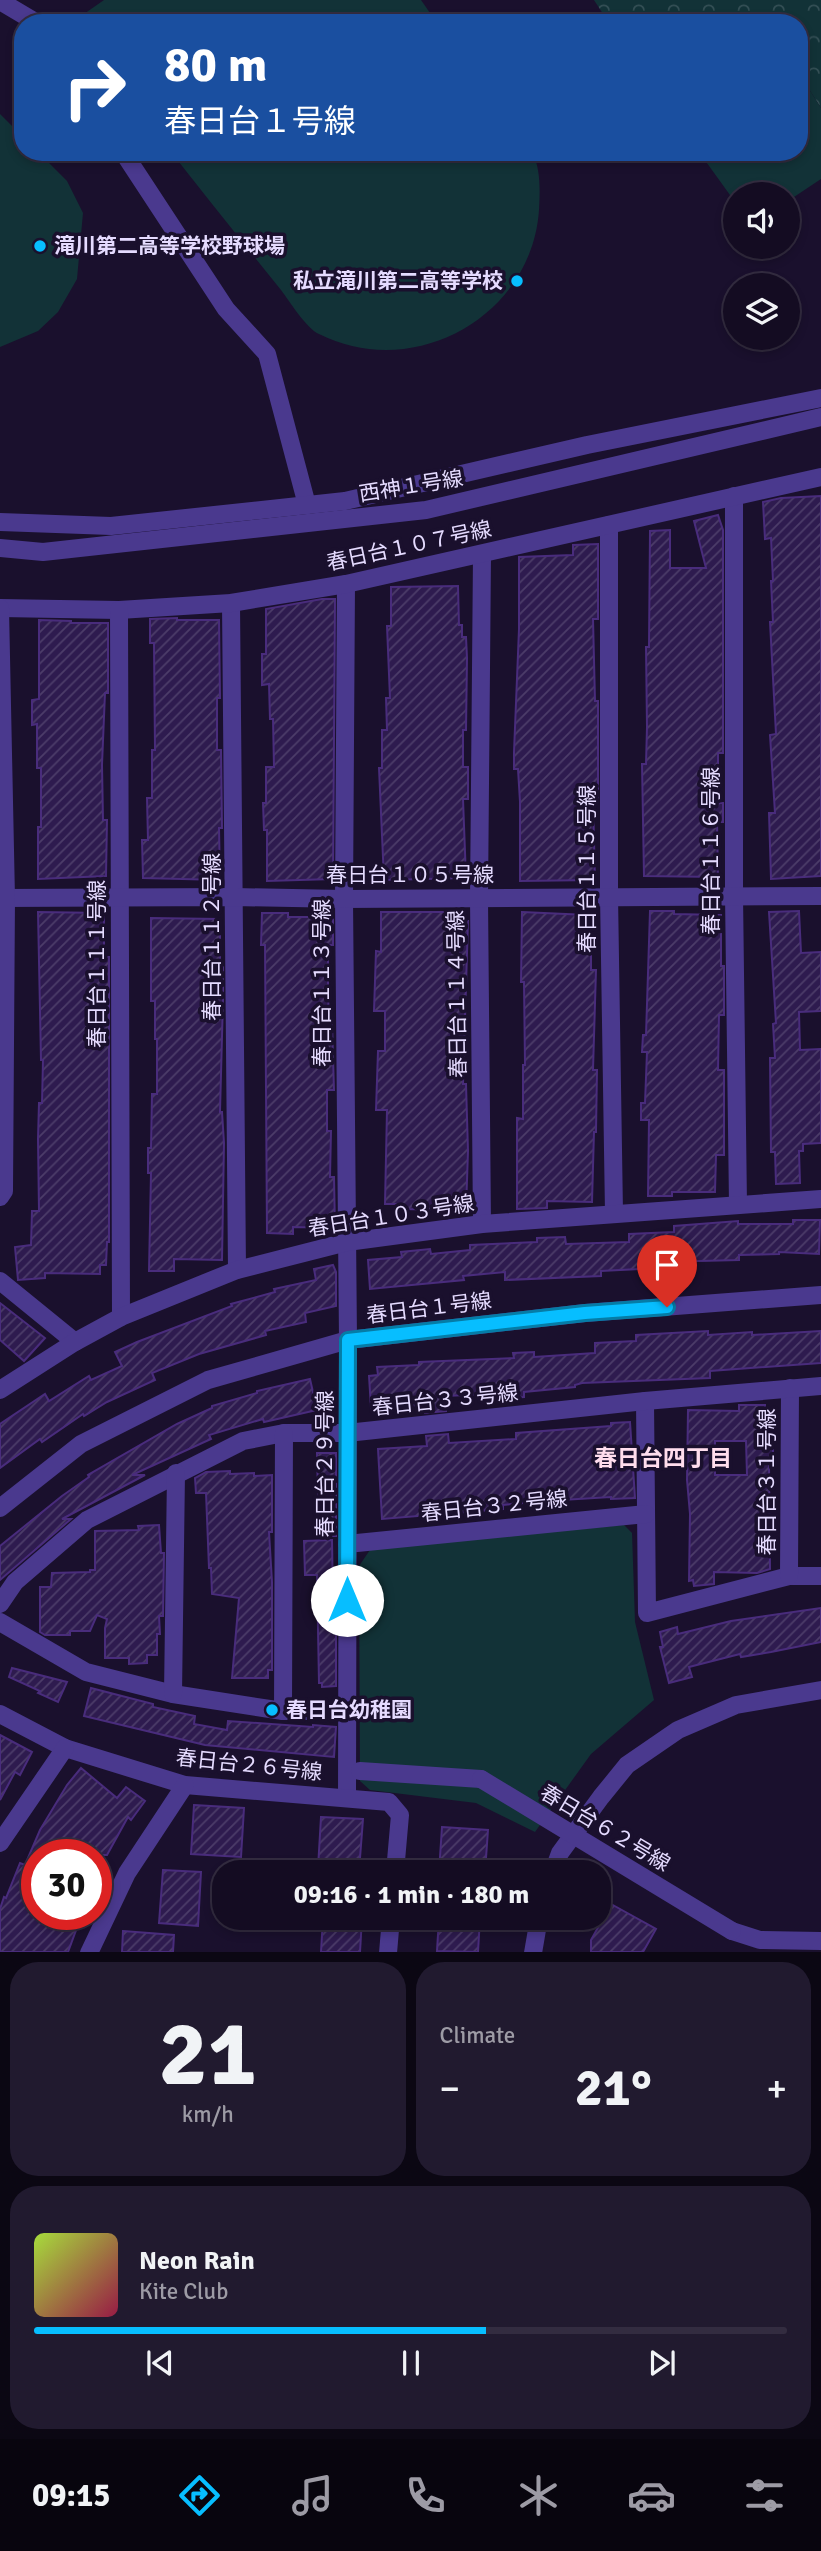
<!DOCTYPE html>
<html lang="en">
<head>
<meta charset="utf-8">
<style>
  :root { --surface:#140c22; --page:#211a2f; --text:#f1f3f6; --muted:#9d9ba5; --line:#332c40; --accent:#07beff }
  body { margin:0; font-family:Signika,"Noto Sans JP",sans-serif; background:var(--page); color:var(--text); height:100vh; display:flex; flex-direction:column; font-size:26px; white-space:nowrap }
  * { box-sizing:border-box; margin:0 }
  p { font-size:23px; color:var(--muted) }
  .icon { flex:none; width:38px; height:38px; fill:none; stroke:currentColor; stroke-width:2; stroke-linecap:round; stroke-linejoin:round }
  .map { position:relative; height:1952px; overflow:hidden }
  .side { display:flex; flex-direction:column; gap:10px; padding:10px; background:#0b0713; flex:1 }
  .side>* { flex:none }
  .banner { position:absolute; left:14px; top:14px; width:794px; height:147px; border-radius:28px; box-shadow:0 4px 10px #0003,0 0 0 2px var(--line); background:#1a4fa0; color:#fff; overflow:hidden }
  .buttons { position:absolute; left:723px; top:182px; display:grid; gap:14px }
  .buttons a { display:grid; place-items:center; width:77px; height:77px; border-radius:50%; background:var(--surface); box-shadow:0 4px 10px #0003,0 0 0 2px var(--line); font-size:35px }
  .speed { position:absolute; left:21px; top:1839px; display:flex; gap:14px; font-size:35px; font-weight:700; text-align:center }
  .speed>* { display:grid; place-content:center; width:91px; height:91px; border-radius:50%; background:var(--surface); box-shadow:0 4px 10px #0003,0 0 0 2px var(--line); line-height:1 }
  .speed .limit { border:10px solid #d22; background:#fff; color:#111 }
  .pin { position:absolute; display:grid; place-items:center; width:60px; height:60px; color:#fff; margin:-72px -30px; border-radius:50% 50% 50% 0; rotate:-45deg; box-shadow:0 0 7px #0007 }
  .pin .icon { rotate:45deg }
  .me { position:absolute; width:77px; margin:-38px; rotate:0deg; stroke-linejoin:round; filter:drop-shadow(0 0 5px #0008) }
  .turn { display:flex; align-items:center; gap:24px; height:147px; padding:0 35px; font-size:32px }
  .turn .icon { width:91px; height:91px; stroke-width:2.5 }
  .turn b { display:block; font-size:49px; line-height:60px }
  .big { font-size:52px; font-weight:800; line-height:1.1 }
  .side .card { flex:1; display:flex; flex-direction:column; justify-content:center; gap:10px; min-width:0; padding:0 24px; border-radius:28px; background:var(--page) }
  .side .dial { align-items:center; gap:0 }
  .dial b { font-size:91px; line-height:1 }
  .song { display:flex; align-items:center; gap:21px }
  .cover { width:84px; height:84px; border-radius:10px; background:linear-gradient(135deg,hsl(80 70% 55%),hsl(340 70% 35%)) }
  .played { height:7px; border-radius:4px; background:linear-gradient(90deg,var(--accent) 60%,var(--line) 60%) }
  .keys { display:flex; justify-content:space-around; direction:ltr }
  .heat { display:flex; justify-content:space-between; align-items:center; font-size:38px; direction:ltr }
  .side .tiles { flex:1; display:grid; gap:10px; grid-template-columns:1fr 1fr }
  .card:last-child { grid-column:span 2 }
  .trip { position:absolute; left:212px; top:1860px; width:399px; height:70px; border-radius:28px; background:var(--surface); box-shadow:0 4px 10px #0003,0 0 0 2px var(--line); font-weight:800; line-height:70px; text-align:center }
  .dock { display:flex; height:112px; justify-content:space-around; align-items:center; background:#08050e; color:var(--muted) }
  .dock .icon { width:49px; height:49px }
  .dock .current { color:var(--accent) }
  .dock b { font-size:32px; color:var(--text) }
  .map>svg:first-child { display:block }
</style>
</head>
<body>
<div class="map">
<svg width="821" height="1953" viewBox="0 0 821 1953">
  <defs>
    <pattern id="forest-crowns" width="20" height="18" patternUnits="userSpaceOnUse" patternTransform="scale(1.75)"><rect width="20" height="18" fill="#123237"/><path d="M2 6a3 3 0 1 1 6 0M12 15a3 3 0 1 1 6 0" fill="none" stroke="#344f55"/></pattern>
    <pattern id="building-hatch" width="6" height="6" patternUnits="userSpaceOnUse" patternTransform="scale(1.75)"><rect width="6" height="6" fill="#2e1b4f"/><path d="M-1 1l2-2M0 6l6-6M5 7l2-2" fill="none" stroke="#4c3c69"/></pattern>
  </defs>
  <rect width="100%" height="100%" fill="#1a102d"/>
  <polygon fill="url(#forest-crowns)" points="594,0 821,0 821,108 800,75 800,23 754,23 747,16 709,23 609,23"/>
  <g fill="#123237">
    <polygon points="104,0 421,0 437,23 71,23"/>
    <polygon points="800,75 821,108 821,179 788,201 788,194 735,194 735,202 699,152 800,152"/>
    <polygon points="0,114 23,137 23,152 38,152 67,181 83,213 77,279 58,312 38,331 0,347"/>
    <path d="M171 152H532C541 168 540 192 539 210 532 316 414 382 319 334 306 328 290 302 281 290 244 244 207 198 171 152Z"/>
    <polygon points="624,1525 632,1533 635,1622 654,1700 591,1754 535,1832 476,1803 370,1790 360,1781 359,1566 372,1547"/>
  </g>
  <g fill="url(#building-hatch)" stroke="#492c7c" stroke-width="2" fill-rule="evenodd">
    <polygon points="821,496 821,876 771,879 769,813 775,813 770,735 776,734 770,622 773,622 771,581 773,581 771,538 765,539 763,502 781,498"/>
    <polygon points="718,515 723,530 723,753 718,753 718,803 723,803 723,822 717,822 718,877 644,876 642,764 646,764 647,727 646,647 649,647 650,531 670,530 670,568 706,568 694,521"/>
    <polygon points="598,544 598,619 593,619 595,701 598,701 598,801 593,801 595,880 520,881 520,802 518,769 514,769 514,752 519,629 519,557 573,555 573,545"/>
    <polygon points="458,586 459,625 462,625 462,637 466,637 467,658 466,730 463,730 463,767 468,767 468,799 463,799 466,878 384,880 379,768 382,768 382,730 387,730 386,698 390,698 387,626 391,626 391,587"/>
    <polygon points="322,599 335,599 333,879 267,881 267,830 264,830 263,803 266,803 266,767 274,767 273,719 270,719 269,684 262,685 262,654 266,654 266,609"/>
    <polygon points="177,618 177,620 219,620 220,698 217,698 217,750 221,750 222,828 219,828 220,880 143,878 142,840 148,840 147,798 152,798 152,750 155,750 154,643 150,643 150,619"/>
    <polygon points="39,620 71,621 71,623 108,623 108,693 105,693 102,765 103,820 107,820 106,876 38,879 38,827 41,827 41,768 37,768 37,724 32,725 32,700 39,699"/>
    <polygon points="650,911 674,911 674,914 721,915 721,966 724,966 724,1015 719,1015 718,1070 724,1070 724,1155 716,1155 715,1192 672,1192 672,1196 648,1196 649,1120 641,1120 641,1103 645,1103 647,1052 642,1052 643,1035 646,1035"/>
    <polygon points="799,911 801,953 821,952 821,1011 799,1012 800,1050 821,1049 821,1143 803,1144 803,1151 799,1151 800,1183 776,1184 775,1152 771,1152 770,1058 775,1058 773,1024 776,1023 769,912"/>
    <polygon points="38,912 104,913 104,957 109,957 109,1242 107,1242 106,1265 100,1265 100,1274 45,1273 45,1278 18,1280 15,1247 31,1245 32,1211 39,1211 38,1139 39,1103 42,1103 43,1060 41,1060"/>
    <polygon points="381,912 454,912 454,921 468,921 463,1084 466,1084 468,1151 466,1210 397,1209 397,1204 385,1204 387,1110 376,1110 378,1051 385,1051 385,1011 374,1011 376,951 381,952"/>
    <polygon points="522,912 587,915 586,954 591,954 591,970 596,970 593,1070 597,1070 596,1132 594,1132 592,1202 547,1201 547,1208 517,1209 517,1118 523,1119 523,1065 525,1065 524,982 521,982"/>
    <polygon points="262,913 288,913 288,917 333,917 333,945 328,945 328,990 329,1024 332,1024 334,1090 327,1090 327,1131 331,1131 330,1177 334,1177 335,1228 293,1227 293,1234 267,1233 265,945 261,945"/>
    <polygon points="151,918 220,919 220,965 223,965 223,999 220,1112 222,1112 224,1143 222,1260 174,1259 174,1271 149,1271 151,1173 148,1173 148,1148 151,1148 152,1094 157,1094 157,1039 155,1039 155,1001 151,1001"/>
    <polygon points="793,1220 820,1220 819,1254 779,1252 779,1254 739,1255 739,1260 658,1262 659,1268 601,1271 601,1276 505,1280 505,1272 463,1276 464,1280 370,1289 368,1260 402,1257 401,1252 430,1249 431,1254 470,1250 470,1245 537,1242 537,1238 565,1237 566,1244 629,1242 629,1234 674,1232 674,1226 738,1221 738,1224 793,1224"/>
    <polygon points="333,1265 336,1272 336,1306 305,1313 306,1322 265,1331 266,1335 199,1354 152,1373 155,1380 107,1402 84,1416 83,1414 42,1442 40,1439 0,1468 0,1424 45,1394 49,1401 89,1376 91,1380 122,1366 115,1352 137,1342 232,1306 231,1304 275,1292 274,1289 316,1280 314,1269"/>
    <polygon points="0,1303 45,1338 24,1361 0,1340"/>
    <polygon points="708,1331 708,1335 752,1332 752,1335 821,1331 821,1363 710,1371 710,1378 582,1383 575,1385 575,1387 524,1392 524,1397 506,1398 506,1393 446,1396 446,1411 425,1413 425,1406 421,1405 371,1408 369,1376 378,1375 377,1367 419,1365 419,1362 514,1358 513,1353 534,1352 534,1357 595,1353 595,1343 636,1341 636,1335"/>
    <polygon points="310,1379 317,1410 264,1422 263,1419 209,1435 211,1439 132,1475 145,1475 62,1519 71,1519 0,1580 0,1546 62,1496 89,1477 88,1475 177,1424 212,1408 212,1406 257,1393 257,1391"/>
    <path d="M739 1405H765L766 1445H773V1462H769L770 1569 757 1573 714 1572V1584L694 1586 693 1580 689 1581 690 1514 687 1480 688 1410 739 1411ZM715 1441H746L747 1475H715Z"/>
    <polygon points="630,1422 635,1498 611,1499 611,1497 545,1501 503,1505 503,1509 382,1519 378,1449 427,1446 426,1436 448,1434 449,1443 516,1439 516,1433 611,1426 611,1423"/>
    <polygon points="317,1453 336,1453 336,1536 319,1536"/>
    <polygon points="230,1471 230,1474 254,1473 254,1476 272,1475 272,1532 269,1532 272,1582 272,1670 268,1670 268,1678 232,1678 239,1598 212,1594 211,1568 209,1568 206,1493 196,1493 195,1478 206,1472"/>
    <polygon points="159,1525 161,1553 164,1553 163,1616 159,1616 160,1634 157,1634 157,1655 147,1655 147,1663 129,1664 129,1658 105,1658 105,1628 107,1619 97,1615 90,1631 70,1631 70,1635 45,1635 40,1632 40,1587 51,1587 52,1573 90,1572 90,1570 95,1570 95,1531 139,1530 138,1526"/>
    <polygon points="332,1540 333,1601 336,1601 336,1686 322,1687 322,1683 319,1683 317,1575 305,1575 304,1541"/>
    <polygon points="821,1608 821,1642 771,1652 741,1657 740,1654 689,1667 692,1677 669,1683 660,1647 663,1647 660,1632 677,1627 678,1634 731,1621"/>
    <polygon points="12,1668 67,1682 58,1702 38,1693 40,1691 9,1677"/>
    <polygon points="91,1688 153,1704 153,1707 195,1716 194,1724 227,1730 228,1721 313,1727 313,1725 336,1727 334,1757 205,1745 84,1716"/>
    <polygon points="0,1735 32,1752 20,1775 15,1772 0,1800"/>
    <polygon points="81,1768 117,1798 126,1787 145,1801 131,1820 128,1817 107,1855 37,1855 37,1914 82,1914 68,1952 0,1952 0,1909 4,1897 6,1898 20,1863 25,1865 40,1830 67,1785"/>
    <polygon points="194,1805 244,1808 241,1857 191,1854"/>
    <polygon points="321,1817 363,1819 359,1871 318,1868"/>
    <polygon points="442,1827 488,1830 485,1872 439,1872"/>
    <polygon points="163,1870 201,1872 198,1926 159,1923"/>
    <polygon points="611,1904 656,1929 643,1952 591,1952 591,1940"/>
    <polygon points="323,1918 362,1918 360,1952 321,1952"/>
    <polygon points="439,1918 480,1918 478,1952 437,1951"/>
    <polygon points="123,1931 174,1935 173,1952 122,1952"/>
  </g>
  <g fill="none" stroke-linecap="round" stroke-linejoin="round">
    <g stroke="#4a398e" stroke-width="18">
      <polyline points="0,1 37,23"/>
      <polyline points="123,152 226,309 267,354 307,505"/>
      <polyline points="734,496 734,895 738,1205"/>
      <polyline points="0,522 111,526 345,501 587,445 821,398"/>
      <polyline points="609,525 609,895 614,1213"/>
      <polyline points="0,548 43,552 426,510 821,417"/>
      <polyline points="482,554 479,898 482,1224"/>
      <polyline points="346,584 344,899 348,1340 347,1798"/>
      <polyline points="231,603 237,1270"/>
      <polyline points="0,608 119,610 231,603 346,584 821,477"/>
      <polyline points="119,610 121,1317"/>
      <polyline points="0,898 235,897 344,899 821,896"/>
      <polyline points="0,1197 4,1191 6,898 0,608"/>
      <polyline points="0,1281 75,1342"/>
      <polyline points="0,1390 75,1342 121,1317 237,1270 347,1242 482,1224 821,1199"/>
      <polyline points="645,1401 647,1613 789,1576 821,1576"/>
      <polyline points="0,1508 81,1444 208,1380 348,1340 585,1313 821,1295"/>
      <polyline points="347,1544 646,1514"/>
      <polyline points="789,1576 790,1388"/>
      <polyline points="0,1604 15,1582 87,1520 243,1441 284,1433 347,1433 645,1401 821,1386"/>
      <polyline points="0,1622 86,1672 173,1694 283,1711 346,1711"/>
      <polyline points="173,1694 176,1473"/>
      <polyline points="283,1711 284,1433"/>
      <polyline points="0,1714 65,1748 185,1785 389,1802 400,1815 395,1872"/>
      <polyline points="360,1771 481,1779"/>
      <polyline points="0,1843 65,1748"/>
      <polyline points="553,1872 560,1853 601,1797 627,1765 678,1730 736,1705 821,1690"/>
      <polyline points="732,1931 760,1940 821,1941"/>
      <polyline points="89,1953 127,1873 185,1785"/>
      <polyline points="388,1953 391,1918"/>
      <polyline points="533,1953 539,1918"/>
    </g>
    <polyline stroke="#4a398e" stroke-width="18" points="481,1779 732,1931"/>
  </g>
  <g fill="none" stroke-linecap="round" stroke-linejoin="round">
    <defs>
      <polyline id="route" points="347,1600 348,1340 585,1313 667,1307"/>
    </defs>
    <use href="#route" stroke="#057ca6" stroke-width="18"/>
    <use href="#route" stroke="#07beff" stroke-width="12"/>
  </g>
  <g fill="#07beff" stroke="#1a102d" stroke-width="2.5">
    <circle cx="40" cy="246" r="7"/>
    <circle cx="517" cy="281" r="7"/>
    <circle cx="272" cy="1710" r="7"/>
  </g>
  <g text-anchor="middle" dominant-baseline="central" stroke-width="7" stroke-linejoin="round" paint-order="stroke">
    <g font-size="21" font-weight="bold" fill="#e5dbff" stroke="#1a102d" text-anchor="start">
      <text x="54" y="246">滝川第二高等学校野球場</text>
      <text x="503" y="281" text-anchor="end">私立滝川第二高等学校</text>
      <text x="286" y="1710">春日台幼稚園</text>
    </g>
    <g font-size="21" fill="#e5dbff" stroke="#1a102d">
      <text transform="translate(411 486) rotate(-9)">西神１号線</text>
      <text transform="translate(409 546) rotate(-12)">春日台１０７号線</text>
      <text transform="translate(711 851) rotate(-90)">春日台１１６号線</text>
      <text transform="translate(587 869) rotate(-90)">春日台１１５号線</text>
      <text x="410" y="875">春日台１０５号線</text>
      <text transform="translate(212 937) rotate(-90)">春日台１１２号線</text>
      <text transform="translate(97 964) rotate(-90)">春日台１１１号線</text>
      <text transform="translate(322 983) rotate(-90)">春日台１１３号線</text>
      <text transform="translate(457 994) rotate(-91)">春日台１１４号線</text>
      <text transform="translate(391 1216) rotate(-9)">春日台１０３号線</text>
      <text transform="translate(429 1308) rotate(-7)">春日台１号線</text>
      <text transform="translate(445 1400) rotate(-6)">春日台３３号線</text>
      <text transform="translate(325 1464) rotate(-90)">春日台２９号線</text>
      <text transform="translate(767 1482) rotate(-90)">春日台３１号線</text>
      <text transform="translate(494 1506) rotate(-6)">春日台３２号線</text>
      <text transform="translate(249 1765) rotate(6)">春日台２６号線</text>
      <text transform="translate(605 1828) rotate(31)">春日台６２号線</text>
    </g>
    <g font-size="23" font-weight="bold" fill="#ffdded" stroke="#1a102d">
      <text x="663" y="1458">春日台四丁目</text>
    </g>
  </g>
</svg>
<div class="buttons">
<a><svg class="icon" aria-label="sound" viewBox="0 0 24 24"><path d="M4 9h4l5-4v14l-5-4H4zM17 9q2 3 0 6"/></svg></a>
<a><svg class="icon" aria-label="layers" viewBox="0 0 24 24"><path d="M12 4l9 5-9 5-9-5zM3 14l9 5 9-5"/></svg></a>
</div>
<div class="speed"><div class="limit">30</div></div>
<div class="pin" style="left:667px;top:1307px;background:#d93025"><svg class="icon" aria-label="arrive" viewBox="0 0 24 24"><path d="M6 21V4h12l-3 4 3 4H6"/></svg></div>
<svg class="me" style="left:347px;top:1600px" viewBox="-20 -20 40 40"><circle r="19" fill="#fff"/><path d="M0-13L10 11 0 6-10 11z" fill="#07beff"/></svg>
<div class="trip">09:16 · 1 min · 180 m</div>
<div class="banner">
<div class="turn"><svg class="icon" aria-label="right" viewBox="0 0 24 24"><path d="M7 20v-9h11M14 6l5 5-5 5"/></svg><div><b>80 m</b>春日台１号線</div></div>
</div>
</div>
<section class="side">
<div class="tiles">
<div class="card dial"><b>21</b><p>km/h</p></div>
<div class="card"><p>Climate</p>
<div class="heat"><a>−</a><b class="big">21°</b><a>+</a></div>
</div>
<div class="card">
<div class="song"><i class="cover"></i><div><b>Neon Rain</b><p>Kite Club</p></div></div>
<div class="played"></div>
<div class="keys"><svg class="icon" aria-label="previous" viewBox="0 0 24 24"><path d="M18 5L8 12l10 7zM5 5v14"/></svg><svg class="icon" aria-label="pause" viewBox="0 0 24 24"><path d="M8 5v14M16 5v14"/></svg><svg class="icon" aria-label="next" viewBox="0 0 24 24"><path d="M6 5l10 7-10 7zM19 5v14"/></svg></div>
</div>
</div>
</section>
<nav class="dock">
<b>09:15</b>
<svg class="icon current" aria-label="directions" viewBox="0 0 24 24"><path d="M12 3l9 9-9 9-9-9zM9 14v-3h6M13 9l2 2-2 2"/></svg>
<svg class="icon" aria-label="music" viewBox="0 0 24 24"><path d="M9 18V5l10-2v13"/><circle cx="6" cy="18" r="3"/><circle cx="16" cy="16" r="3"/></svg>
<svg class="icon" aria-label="phone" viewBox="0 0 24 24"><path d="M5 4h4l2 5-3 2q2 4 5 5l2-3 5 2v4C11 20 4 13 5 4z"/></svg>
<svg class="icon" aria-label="climate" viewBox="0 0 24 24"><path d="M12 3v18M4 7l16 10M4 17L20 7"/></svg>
<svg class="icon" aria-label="car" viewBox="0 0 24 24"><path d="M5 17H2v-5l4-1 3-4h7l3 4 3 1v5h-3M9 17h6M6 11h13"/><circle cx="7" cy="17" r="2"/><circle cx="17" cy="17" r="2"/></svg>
<svg class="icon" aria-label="filters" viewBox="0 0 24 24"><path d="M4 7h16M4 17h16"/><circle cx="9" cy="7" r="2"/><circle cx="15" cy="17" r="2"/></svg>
</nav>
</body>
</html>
